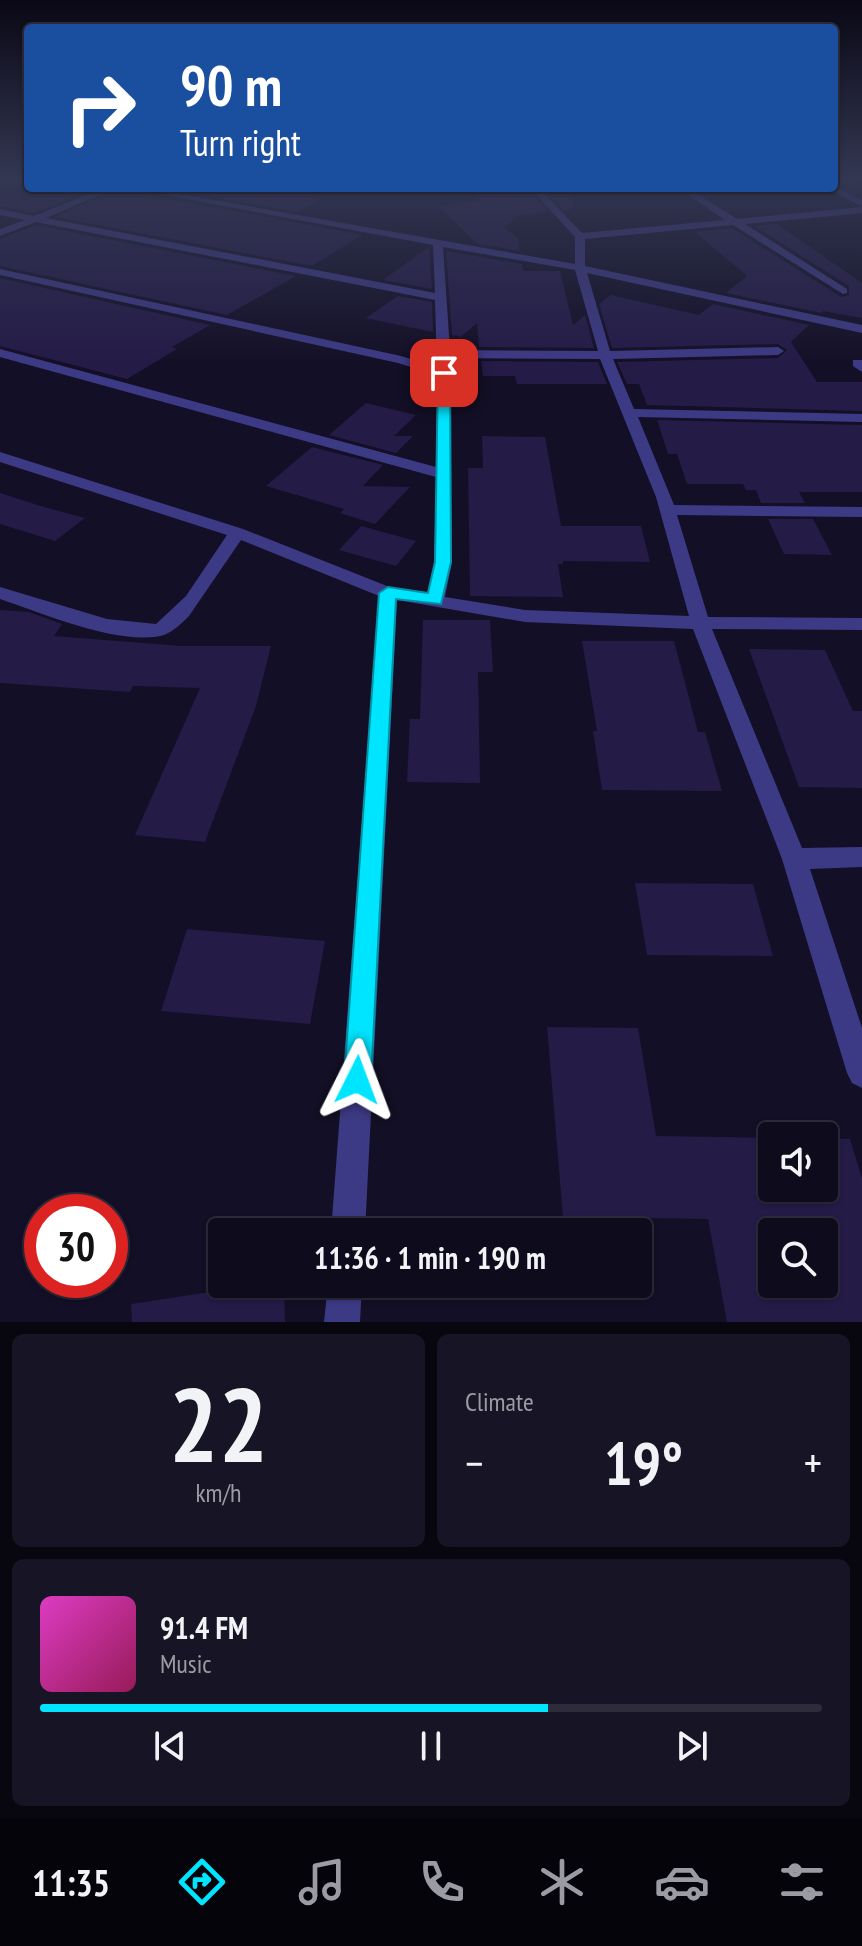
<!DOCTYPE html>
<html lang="en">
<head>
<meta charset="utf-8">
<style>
  :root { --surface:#0e0b1c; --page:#171425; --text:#f1f3f6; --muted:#9b9ba3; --line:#2e2b3b; --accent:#00e5ff }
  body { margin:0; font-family:"PT Sans Narrow",sans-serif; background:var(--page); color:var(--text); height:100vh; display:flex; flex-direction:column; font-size:30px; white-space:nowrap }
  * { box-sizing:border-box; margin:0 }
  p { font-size:26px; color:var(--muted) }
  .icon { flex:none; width:44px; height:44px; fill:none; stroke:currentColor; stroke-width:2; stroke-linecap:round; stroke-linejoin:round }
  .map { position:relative; height:1322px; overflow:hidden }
  .panel { display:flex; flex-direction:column; gap:12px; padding:12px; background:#08060f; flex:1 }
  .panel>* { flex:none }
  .banner { position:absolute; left:24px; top:24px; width:814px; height:168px; border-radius:8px; box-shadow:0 2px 6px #0004,0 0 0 2px var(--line); background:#1a4fa0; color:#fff; overflow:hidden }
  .controls { position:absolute; left:758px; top:1122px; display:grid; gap:16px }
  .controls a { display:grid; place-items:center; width:80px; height:80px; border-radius:8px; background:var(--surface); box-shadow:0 2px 6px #0004,0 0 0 2px var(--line); font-size:40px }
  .speed { position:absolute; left:24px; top:1194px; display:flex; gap:16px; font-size:40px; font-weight:700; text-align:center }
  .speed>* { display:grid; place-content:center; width:104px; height:104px; border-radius:50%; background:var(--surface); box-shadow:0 2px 6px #0004,0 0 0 2px var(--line); line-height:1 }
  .speed .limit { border:12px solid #d22; background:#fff; color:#111 }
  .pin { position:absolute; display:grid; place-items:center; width:68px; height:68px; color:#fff; margin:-34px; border-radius:16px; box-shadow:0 4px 12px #0006 }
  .me { position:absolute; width:88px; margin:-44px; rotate:3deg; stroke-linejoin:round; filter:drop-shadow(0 0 6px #0008) }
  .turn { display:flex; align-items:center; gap:28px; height:168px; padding:0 24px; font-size:36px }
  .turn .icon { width:104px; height:104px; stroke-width:2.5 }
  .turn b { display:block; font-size:56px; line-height:68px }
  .big { font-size:60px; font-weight:700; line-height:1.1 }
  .panel .widget { flex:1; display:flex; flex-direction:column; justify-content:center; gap:12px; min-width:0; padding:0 28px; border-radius:12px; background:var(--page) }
  .panel .dial { align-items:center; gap:0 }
  .dial b { font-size:104px; line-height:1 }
  .song { display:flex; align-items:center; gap:24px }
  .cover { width:96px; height:96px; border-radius:12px; background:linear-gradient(135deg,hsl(310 70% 55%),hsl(330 70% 35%)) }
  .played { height:8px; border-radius:4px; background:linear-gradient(90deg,var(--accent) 65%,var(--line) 65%) }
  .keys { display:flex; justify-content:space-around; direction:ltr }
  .heat { display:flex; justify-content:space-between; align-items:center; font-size:44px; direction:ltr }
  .panel .tiles { flex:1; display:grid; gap:12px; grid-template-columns:1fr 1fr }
  .widget:last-child { grid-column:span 2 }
  .trip { position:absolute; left:208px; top:1218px; width:444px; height:80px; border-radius:8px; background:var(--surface); box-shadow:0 2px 6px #0004,0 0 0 2px var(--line); font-weight:700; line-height:80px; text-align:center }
  .tab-bar { display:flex; height:128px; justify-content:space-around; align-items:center; background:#06040b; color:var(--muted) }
  .tab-bar .icon { width:56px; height:56px }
  .tab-bar .active { color:var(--accent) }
  .tab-bar b { font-size:36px; color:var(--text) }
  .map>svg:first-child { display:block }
</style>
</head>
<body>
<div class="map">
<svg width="862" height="1322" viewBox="0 0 862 1322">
  <rect width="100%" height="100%" fill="#130f26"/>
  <g fill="#241b47" fill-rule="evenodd">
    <polygon points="30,188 96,188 34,213 0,206 0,199"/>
    <polygon points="119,188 126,191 362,235 312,266 56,217"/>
    <polygon points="163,188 262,188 324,197 298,212"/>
    <polygon points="467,188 527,188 548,212 519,215 504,227 518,239 520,251 478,244 438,206 478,201"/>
    <polygon points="543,188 572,188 573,209 564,210"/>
    <polygon points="777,224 862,283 862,318 823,311 821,313 726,293 747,276 695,232 732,228 841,297 849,295 849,286 754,226"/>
    <polygon points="36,225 296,276 227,315 0,266 0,239"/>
    <polygon points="429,247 432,289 383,280"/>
    <polygon points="446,251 522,264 523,271 560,271 573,325 585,315 594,348 479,347 477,323 461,337 452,335"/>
    <polygon points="0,278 210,325 172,347 177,349 127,379 0,346"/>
    <polygon points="611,295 699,315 713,304 809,325 791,342 817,382 862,382 862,411 647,405 639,384 627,384 617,362 778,358 787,350 778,344 612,348 599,304"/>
    <polygon points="398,296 432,302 433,332 366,318"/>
    <polygon points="481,361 598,362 607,384 517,384 515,376 483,376"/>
    <polygon points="366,403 416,415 394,436 413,436 396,453 329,435"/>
    <polygon points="657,420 862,425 862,492 799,492 805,503 761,503 756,490 746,490 743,484 687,484 677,454 668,454"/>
    <polygon points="482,436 545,437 561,526 641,526 650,562 563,561 563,564 558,564 563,597 470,596 468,468 483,468"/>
    <polygon points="312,447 383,465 363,486 410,487 375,524 340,513 344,509 266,486"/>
    <polygon points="0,493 44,507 85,518 55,541 0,524"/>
    <polygon points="768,519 813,519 832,555 784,554"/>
    <polygon points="361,526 416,541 396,566 339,550"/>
    <polygon points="0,610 29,612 62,624 54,636 182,646 271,646 256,706 205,842 135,835 200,688 133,686 130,692 0,683"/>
    <polygon points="423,620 490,620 493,672 478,672 480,783 407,782 410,719 420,719"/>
    <polygon points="582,641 674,641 698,732 705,732 722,791 602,790 593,731 597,731"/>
    <polygon points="749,649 825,650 853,711 862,711 862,788 799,787"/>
    <polygon points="635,883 753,884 773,956 647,955"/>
    <polygon points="187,929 325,941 310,1024 161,1011"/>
    <path d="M547 1027 638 1028 656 1136 772 1138V1188H824V1138L850 1139 862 1178V1322H727L708 1219 563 1217ZM772 1232H824V1284H772Z"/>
    <polygon points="263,1284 284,1284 285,1322 132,1322 131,1304"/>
  </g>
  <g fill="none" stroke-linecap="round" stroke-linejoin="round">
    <g fill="#3d3a85" fill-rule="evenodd">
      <polygon points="834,186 862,200 862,207 827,188"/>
      <path d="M104 188H116L46 218 435 293 433 245 127 188H146L575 264V237L530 188H539L582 233 725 220 678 188H688L737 219 862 207V213L745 224 847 289V293L843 294 733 225 585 239V266L862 325V333L587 273 610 351 778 347 784 351 778 355 613 359 634 409 862 414V422L638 417 674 505 862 507V517L677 515 708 617 862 618V630L712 629 802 848 862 847V867L810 869 862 1028V1088L852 1083 847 1073 782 859 693 629 525 622 397 600 365 1232H331L379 596 241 540 189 616C181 624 174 631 164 635 121 647 42 613 0 599V587L107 619 156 624 186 596 227 535 0 462V452L243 529 392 588 427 594 434 562 436 477 0 357V349L436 467 437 375 398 363 0 275V269L401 356 437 367 435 300 36 222 0 236V229L25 220 0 215V209L34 216ZM443 247 575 270 598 351 450 350ZM450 358 600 359 656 497 689 616 525 610 445 597 452 562Z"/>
      <polygon points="853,360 862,360 862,372 853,366"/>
      <polygon points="328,1284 362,1284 360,1322 324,1322"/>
    </g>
  </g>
  <linearGradient id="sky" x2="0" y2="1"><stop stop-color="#0a0815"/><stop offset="0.49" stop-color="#333752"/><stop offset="1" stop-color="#333752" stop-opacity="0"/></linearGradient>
  <rect width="862" height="364" fill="url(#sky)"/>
  <polygon fill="#00e5ff" stroke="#0095a6" stroke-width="2" points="444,369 450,373 451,562 441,604 396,599 371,1080 367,1089 357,1093 348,1089 344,1080 379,593 388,587 428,593 435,562 438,373"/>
</svg>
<div class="controls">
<a><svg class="icon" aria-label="sound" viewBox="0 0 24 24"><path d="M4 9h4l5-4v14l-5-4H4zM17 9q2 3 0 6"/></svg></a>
<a><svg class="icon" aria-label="search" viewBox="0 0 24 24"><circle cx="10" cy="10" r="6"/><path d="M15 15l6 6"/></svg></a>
</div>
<div class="speed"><div class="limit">30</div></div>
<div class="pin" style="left:444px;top:373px;background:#d93025"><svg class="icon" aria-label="arrive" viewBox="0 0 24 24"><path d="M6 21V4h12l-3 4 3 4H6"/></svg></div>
<svg class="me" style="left:357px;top:1080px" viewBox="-20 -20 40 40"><path d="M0-17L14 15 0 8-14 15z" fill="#00e5ff" stroke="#fff" stroke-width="4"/></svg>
<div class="trip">11:36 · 1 min · 190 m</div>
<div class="banner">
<div class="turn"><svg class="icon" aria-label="right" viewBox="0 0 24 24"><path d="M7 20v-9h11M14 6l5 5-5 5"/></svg><div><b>90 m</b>Turn right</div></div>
</div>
</div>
<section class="panel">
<div class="tiles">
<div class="widget dial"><b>22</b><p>km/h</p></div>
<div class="widget"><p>Climate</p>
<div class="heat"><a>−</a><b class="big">19°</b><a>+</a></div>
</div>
<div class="widget">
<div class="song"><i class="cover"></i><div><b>91.4 FM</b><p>Music</p></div></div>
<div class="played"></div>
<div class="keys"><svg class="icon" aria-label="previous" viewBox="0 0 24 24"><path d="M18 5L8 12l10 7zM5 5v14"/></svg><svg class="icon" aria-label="pause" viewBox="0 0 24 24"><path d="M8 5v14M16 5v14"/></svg><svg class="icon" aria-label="next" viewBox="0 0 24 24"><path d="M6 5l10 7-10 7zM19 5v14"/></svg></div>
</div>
</div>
</section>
<nav class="tab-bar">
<b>11:35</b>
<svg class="icon active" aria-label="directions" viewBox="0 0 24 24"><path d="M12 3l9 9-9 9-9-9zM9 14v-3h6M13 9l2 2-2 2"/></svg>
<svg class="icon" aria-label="music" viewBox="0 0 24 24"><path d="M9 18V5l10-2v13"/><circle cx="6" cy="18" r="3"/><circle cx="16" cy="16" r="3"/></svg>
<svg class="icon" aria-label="phone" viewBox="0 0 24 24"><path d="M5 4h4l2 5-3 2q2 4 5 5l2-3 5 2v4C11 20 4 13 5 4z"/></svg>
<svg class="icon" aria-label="climate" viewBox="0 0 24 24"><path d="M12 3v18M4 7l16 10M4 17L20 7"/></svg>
<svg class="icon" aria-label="car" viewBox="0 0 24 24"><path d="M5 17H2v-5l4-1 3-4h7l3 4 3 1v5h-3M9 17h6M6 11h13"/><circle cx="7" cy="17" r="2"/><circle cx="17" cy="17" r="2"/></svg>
<svg class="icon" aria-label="filters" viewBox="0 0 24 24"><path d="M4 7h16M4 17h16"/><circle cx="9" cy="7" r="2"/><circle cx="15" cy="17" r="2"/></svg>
</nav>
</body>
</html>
